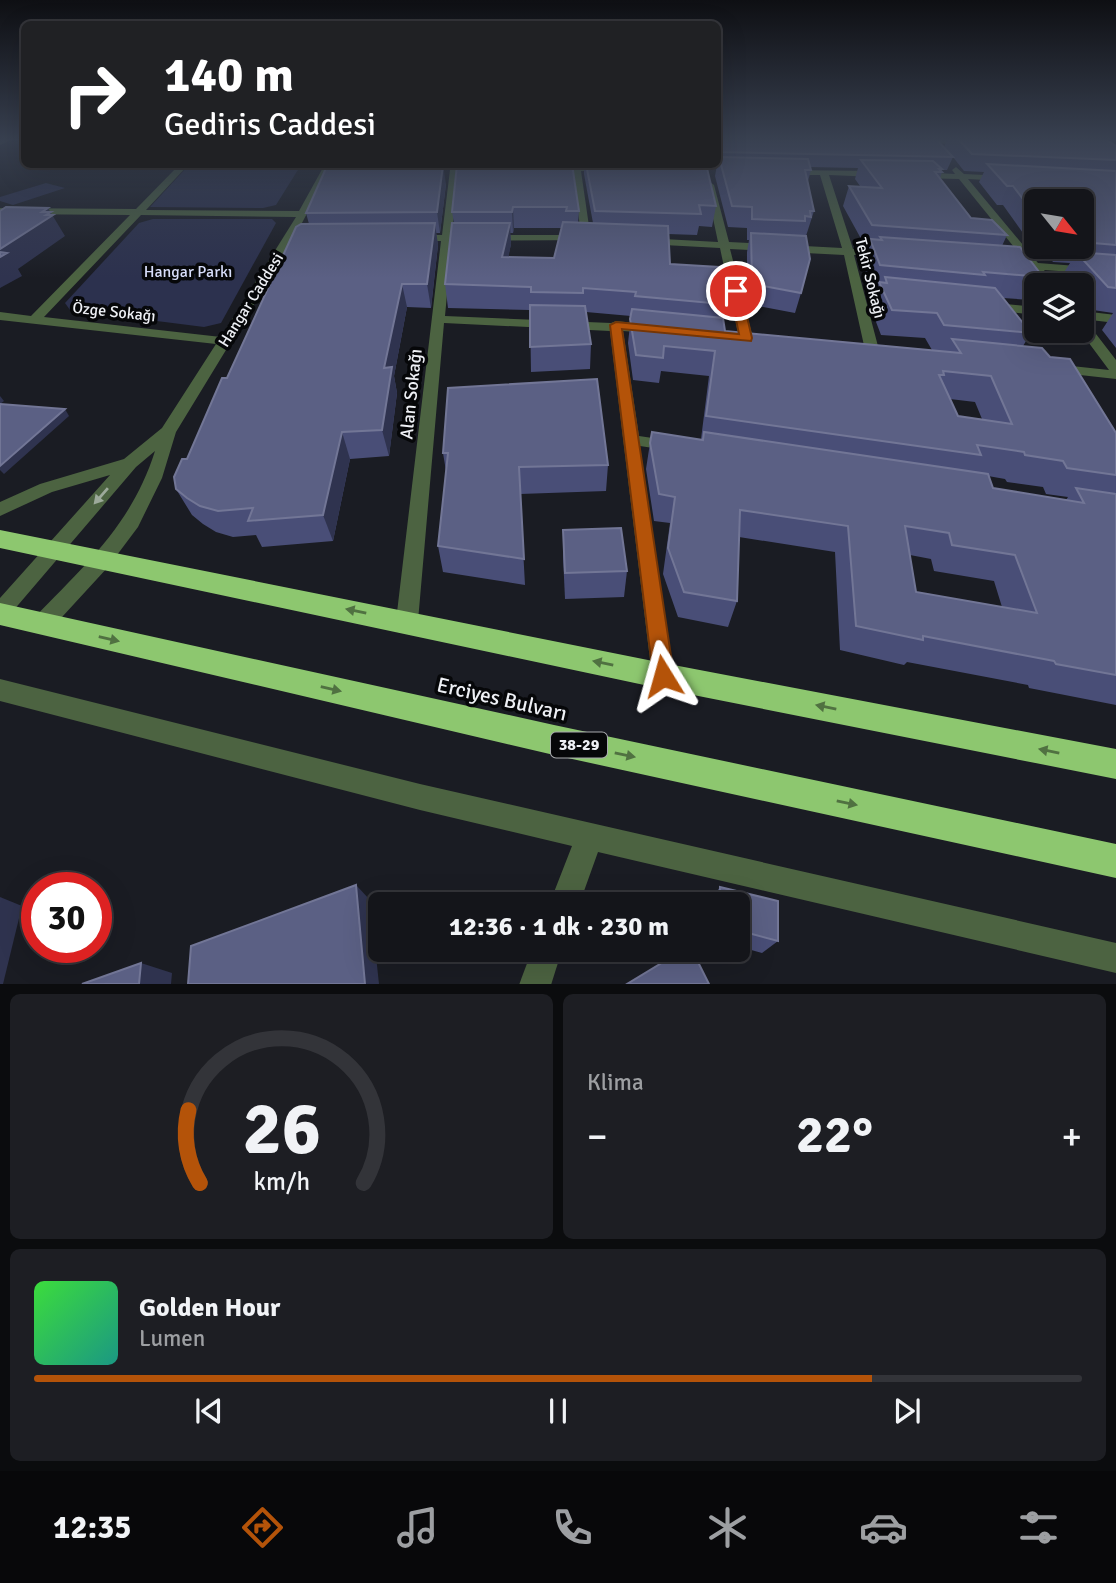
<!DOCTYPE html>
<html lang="tr">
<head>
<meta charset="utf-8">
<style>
  :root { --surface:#14151a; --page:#1d1e23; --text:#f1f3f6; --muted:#9d9fa2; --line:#333439; --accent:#b45309 }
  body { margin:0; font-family:Signika,sans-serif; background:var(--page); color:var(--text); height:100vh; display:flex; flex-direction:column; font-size:26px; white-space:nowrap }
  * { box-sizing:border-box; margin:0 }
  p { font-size:23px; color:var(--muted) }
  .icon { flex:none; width:38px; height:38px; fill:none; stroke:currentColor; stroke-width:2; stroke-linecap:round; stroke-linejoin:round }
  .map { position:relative; height:984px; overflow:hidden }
  .drawer { display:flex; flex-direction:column; gap:10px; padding:10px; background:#0b0c0e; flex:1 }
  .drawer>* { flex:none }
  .top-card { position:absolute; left:21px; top:21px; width:700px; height:147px; border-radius:10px; box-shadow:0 7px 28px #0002,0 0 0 2px var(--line); background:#202124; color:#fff; overflow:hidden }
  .needle { width:46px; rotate:120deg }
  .tools { position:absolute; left:1024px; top:189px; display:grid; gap:14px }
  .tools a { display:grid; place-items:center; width:70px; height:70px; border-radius:10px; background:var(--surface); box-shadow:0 7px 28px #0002,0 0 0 2px var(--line); font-size:35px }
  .speed { position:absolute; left:21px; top:872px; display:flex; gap:14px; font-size:35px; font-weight:700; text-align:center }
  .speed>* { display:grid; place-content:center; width:91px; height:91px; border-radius:50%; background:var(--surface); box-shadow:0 7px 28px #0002,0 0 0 2px var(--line); line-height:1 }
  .speed .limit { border:10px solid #d22; background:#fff; color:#111 }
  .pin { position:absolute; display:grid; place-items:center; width:60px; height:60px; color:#fff; margin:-30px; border:4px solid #fff; border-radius:50%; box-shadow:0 2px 7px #0007 }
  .me { position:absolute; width:77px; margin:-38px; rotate:352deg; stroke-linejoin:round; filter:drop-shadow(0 0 5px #0008) }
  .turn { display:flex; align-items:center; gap:24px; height:147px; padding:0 28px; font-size:32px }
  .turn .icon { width:91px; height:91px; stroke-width:2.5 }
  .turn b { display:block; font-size:49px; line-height:60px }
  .big { font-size:52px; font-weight:800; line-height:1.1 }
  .drawer .widget { flex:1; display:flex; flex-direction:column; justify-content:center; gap:10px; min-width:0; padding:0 24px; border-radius:10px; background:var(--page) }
  .drawer .dial { align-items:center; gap:0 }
  .dial svg { height:182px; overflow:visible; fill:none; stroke:var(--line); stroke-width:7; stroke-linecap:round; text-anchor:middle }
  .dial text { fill:var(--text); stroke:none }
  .song { display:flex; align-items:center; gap:21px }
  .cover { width:84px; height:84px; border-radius:10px; background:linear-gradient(135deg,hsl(120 70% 55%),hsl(170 70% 35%)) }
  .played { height:7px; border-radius:4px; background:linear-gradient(90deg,var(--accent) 80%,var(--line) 80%) }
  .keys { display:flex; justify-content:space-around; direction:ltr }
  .heat { display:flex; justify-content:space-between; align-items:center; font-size:38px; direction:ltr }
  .drawer .tiles { flex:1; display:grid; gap:10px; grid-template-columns:1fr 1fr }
  .widget:last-child { grid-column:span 2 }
  .trip { position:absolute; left:368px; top:892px; width:382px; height:70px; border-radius:10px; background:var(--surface); box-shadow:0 7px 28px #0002,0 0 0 2px var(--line); font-weight:800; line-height:70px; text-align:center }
  .dock { display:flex; height:112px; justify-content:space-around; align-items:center; background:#08080a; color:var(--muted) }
  .dock .icon { width:49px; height:49px }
  .dock .current { color:var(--accent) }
  .dock b { font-size:32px; color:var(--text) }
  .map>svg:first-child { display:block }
</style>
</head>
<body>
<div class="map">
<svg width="1116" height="985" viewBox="0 0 1116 985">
  <rect width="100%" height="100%" fill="#1a1c23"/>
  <g fill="#2c314e">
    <polygon points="190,164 301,164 301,165 276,205 263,208 150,207"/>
    <polygon points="46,183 65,188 13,205 0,201 0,197"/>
    <polygon points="153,219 272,219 276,223 221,323 204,327 70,310 65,303 139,223"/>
  </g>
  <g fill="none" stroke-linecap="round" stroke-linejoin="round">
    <g fill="#4c6341" fill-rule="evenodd">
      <polygon points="0,140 11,140 0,145"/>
      <polygon points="877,140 941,140 972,143 968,145"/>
      <path d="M180 164H189L146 210 299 211 325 164H333L293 240 176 432 162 478 138 527 108 567 51 629 43 632 35 629 32 623 35 617C86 564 132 524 155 451L136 467 7 618 0 621V598L110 475 52 492 0 516V502L40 484 124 459 162 428 216 344 0 320V312L31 316 130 215 0 214V208L136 209ZM141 215 296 217 221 337 44 317Z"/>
      <polygon points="572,164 612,169 608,171 581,171 591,240 452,241 445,316 611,323 616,321 653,325 659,329 653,333 623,331 639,436 673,441 681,446 673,451 640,446 674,676 671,683 663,686 655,683 652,676 610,331 444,323 418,621 414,627 407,630 400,627 396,621 441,241 414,241 409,238 414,235 442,235 450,170 454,167 458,170 452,235 581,235"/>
      <polygon points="956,167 964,174 1006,176 1003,181 968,179 1038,263 1116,269 1116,275 1044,270 1057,285 1045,285 1032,269 1007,266 1005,264 1011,261 1026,262 959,179 919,178 915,175 919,172 955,174 952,170"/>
      <polygon points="783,170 877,171 881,174 877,177 829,175 853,249 889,251 894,254 889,257 854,255 879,350 877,353 867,353 865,350 844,255 730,249 753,338 746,342 739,338 720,248 645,244 640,241 645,238 718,242 706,185 710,182 714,185 729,242 842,248 820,175 786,175"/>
      <polygon points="987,302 1036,307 1036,315 983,309 983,303"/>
      <polygon points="1082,311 1116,315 1116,323 1082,319"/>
      <polygon points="1082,320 1086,321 1116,360 1116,379 1053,372 1046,368 1053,364 1109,370 1080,331"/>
      <polygon points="0,679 420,784 1116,943 1116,973 598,852 579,905 549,905 572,846 420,810 0,701"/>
      <polygon points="532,950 562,950 551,985 519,985"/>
    </g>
    <g fill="#8dc76f" fill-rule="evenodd">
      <polygon points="0,530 663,663 1116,749 1116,779 663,689 0,548"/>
      <polygon points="0,603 554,725 1116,844 1116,878 554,755 0,625"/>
    </g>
  </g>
  <g fill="#494e77" fill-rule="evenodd">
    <path d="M718 140 944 147 947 140H1107L1116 146V348L1102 330 1113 313 1093 310 1082 296V285H1072L1063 274 1070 263 1053 262 1050 258 1040 257 1003 205H997L979 182 984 172 964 171 953 157 947 170H941L942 172 940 178 971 218 1007 235 1002 246 1043 277 1039 285H1036V290L1030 300 1003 298 1031 333 1023 346 1050 357 1116 433V705L1029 688 1028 685 907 662 904 665 840 650 835 552 739 537 737 601 728 627 678 617 663 574 670 523 654 521 646 469 650 443 701 439 709 376 661 371 659 383 633 380 628 343 631 316 586 312 591 344 590 369 531 372 530 310 448 308 445 284 454 223 452 212 457 165 579 211 578 223H593L584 174V164H718ZM706 165H717L715 176 728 227 747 228V240H749L747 252V304L795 313 801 293 806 236 814 211 808 181 811 170 810 167 858 168 855 179 860 186H849L843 206 865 246 867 247 862 261 871 288 877 289 870 306 881 335 925 338 932 350 725 331 720 317 722 304 670 264 668 234 697 235 699 226 712 227 716 206ZM1036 201H1082V247H1036ZM514 228H562L554 258 508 257 511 244 510 233H513ZM950 399 975 402 982 419 958 416ZM988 476 1005 479 1007 482 1043 487 1046 494 1068 497 1066 500 993 488ZM910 555 931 559 934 571 994 581 1002 607 916 592Z"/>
    <polygon points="446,184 440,233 436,233 438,245 431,308 407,307 394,376 397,393 389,456 350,459 333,541 262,547 256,535 233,537 216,532 203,524 192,515 176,489 187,459 227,378 309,224 306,213"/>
    <polygon points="448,388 608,465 606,491 520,494 525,585 443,572 438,546 446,471 443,453"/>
    <polygon points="563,530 627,571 624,597 565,599 563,556"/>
    <polygon points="720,887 778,941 762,953 737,946 737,905 709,905 709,902"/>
  </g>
  <g fill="#2f334f">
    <polygon points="443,165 446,184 440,233 437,212"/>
    <polygon points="513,207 514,228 513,233 512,212"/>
    <polygon points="48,208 65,236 18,269 22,276 0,288 0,249 42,212"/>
    <polygon points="435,223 438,245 431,308 427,284"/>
    <polygon points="510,223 511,244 504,280 502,257"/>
    <polygon points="402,284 407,307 394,376 397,393 389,456 382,430 384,368"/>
    <polygon points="0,396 4,401 0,404"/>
    <polygon points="65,409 69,416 4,474 0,470 0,466"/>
    <polygon points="342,432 350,459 333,541 323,515"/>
    <polygon points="356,885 370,900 379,984 365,984"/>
    <polygon points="0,897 22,906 3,984 0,984"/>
    <polygon points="141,963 172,973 171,984 139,984"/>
  </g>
  <g fill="#5b6084" stroke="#727696" stroke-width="2" fill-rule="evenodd">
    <polygon points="718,140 937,140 953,157 718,152"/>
    <polygon points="959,140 1107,140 1116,146 1116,160 972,154"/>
    <polygon points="719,157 808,159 811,170 805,170 814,211 810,211 811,217 805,216 805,221 752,219 752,207 732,206"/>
    <polygon points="861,160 933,161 942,169 939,169 942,172 935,172 971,218 992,220 1007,235 872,225 849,186 882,188"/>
    <polygon points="572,164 579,211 566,211 567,207 513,207 512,212 452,212 457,165"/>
    <polygon points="586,164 706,164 716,206 699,205 701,214 595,211"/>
    <polygon points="987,164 1116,171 1116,245 1082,242 1082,201 1036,201 1036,216 1013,186 1007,186"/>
    <polygon points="443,165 437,212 306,213 326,168"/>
    <polygon points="6,207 48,208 42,212 51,212 46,215 53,215 0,249 0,211"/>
    <polygon points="563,222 668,226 670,264 719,267 722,304 635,296 636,292 583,288 583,293 531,292 531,287 445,284 452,223 510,223 502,257 554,258"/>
    <polygon points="435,223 427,284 402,284 384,368 392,367 382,430 342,432 323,515 248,521 253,508 218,511 200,506 187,498 176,489 174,477 182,459 187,459 222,378 227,378 296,227 301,224"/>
    <polygon points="751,233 806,236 810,259 801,293 752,284"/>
    <polygon points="880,237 1020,247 1043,277 983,272 985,275 880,265 870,239 882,240"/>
    <polygon points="0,252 7,253 0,257"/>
    <polygon points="1076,252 1116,255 1116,288 1108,287"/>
    <polygon points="885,277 995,288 1031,333 944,325 937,313 892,310 879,282 887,283"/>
    <polygon points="530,305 585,306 591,344 530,347"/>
    <path d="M632 309 723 318 725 331 961 353 952 339 1042 348 1050 357 1070 359 1116 433V475L1067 468 1063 461 1025 455 1024 452 977 445 981 455 706 416 715 351 664 346 663 358 636 355 630 319ZM943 371 991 376 1012 424 958 416 939 375H944Z"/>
    <polygon points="597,379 608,465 519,467 524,559 438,546 448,453 443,453 448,388"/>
    <polygon points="0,404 65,409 0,466"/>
    <path d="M652 432 703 440 704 432 988 474 993 488 1084 503 1076 488 1116 494V675L1056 664 1054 661 923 636V640L856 626 848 526 740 510 737 601 684 592 668 548 675 497 659 494 650 443ZM905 526 949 533 952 545 1015 555 1037 613 916 592Z"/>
    <polygon points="621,528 627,571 565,573 563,530"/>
    <polygon points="356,885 365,984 188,984 191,946"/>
    <polygon points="720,887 778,901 778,941 737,930 737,905 720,905"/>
    <polygon points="683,950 692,950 709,984 627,984"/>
    <polygon points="141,963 139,984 82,984"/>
  </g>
  <defs><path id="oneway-solid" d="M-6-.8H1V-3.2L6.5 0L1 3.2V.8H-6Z" transform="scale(1.75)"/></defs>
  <use fill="#9daa9b" href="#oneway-solid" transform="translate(101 496) rotate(131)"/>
  <g fill="#507141">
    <use href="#oneway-solid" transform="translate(356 611) rotate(-168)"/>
    <use href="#oneway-solid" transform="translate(109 639) rotate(13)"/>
    <use href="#oneway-solid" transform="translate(603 663) rotate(-168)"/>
    <use href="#oneway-solid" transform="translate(331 689) rotate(13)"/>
    <use href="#oneway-solid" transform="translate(826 707) rotate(-169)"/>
    <use href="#oneway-solid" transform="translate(1049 751) rotate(-169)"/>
    <use href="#oneway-solid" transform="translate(625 755) rotate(12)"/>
    <use href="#oneway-solid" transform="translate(847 803) rotate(12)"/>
  </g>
  <linearGradient id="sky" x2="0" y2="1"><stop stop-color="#0e0f13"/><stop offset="0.5" stop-color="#384050"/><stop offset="1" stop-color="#384050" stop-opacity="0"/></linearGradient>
  <rect width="1116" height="278" fill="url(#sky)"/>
  <polygon fill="#b45309" stroke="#753606" stroke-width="2" points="736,288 741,291 752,338 751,341 622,329 674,676 671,682 663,685 656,682 653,676 610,325 616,322 739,334 730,291"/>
  <g text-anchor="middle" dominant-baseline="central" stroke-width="7" stroke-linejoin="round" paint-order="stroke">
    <g font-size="16" fill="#d7ddfa" stroke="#060709">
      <text x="188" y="272">Hangar Parkı</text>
    </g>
    <g font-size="16" fill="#eef0f5" stroke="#060709">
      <text transform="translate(870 278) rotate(76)">Tekir Sokağı</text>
      <text transform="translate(251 300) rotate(-58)">Hangar Caddesi</text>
      <text transform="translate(114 312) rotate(6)">Özge Sokağı</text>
    </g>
    <rect fill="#060709" stroke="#a8aaae" stroke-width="2" x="551" y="732.5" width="56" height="25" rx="5"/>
    <g font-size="16" font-weight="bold" fill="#eef0f5">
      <text x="579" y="745">38-29</text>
    </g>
    <g font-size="18" fill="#eef0f5" stroke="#060709">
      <text transform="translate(411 394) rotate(-84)">Alan Sokağı</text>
    </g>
    <g font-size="21" fill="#eef0f5" stroke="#060709">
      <text transform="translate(502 699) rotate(13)">Erciyes Bulvarı</text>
    </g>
  </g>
</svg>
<div class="tools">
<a><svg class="needle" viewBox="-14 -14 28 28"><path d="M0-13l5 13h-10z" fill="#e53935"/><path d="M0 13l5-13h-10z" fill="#9d9fa2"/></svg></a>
<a><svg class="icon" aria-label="layers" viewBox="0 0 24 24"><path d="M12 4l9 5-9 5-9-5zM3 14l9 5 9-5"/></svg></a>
</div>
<div class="speed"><div class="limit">30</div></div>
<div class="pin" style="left:736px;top:291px;background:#d93025"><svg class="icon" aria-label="arrive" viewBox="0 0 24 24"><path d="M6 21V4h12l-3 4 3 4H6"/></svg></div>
<svg class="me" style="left:663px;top:676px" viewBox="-20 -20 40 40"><path d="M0-17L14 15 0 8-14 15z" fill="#b45309" stroke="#fff" stroke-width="4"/></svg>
<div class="trip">12:36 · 1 dk · 230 m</div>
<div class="top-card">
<div class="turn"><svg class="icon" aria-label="right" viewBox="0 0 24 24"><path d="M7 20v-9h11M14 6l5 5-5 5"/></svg><div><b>140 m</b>Gediris Caddesi</div></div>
</div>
</div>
<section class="drawer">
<div class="tiles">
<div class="widget dial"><svg viewBox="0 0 100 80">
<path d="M14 69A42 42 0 1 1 86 69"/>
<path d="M14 69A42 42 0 0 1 9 37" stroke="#b45309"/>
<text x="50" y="56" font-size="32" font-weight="700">26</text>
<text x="50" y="72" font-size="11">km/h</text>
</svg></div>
<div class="widget"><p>Klima</p>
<div class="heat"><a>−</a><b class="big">22°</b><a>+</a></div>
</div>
<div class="widget">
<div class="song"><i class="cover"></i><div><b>Golden Hour</b><p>Lumen</p></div></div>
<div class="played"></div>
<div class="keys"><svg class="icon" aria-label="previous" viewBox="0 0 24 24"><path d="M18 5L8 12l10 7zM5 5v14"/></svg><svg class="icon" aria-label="pause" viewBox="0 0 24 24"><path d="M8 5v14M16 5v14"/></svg><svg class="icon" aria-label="next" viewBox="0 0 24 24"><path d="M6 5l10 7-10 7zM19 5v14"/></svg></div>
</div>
</div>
</section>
<nav class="dock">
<b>12:35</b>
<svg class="icon current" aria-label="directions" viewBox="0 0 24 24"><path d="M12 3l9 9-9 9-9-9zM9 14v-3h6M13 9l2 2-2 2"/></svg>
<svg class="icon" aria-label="music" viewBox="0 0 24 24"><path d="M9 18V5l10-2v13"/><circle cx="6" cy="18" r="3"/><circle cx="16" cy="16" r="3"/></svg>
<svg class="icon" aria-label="phone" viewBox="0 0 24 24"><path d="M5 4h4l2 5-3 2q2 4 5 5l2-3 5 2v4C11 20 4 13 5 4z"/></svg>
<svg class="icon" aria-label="climate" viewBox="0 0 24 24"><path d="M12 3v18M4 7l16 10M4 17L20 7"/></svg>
<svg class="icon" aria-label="car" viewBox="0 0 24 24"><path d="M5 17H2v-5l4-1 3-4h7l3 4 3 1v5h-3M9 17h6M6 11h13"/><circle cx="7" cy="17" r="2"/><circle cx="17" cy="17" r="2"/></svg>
<svg class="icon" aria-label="filters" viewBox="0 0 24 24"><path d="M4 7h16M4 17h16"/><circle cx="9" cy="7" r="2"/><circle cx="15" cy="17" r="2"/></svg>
</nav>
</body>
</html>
